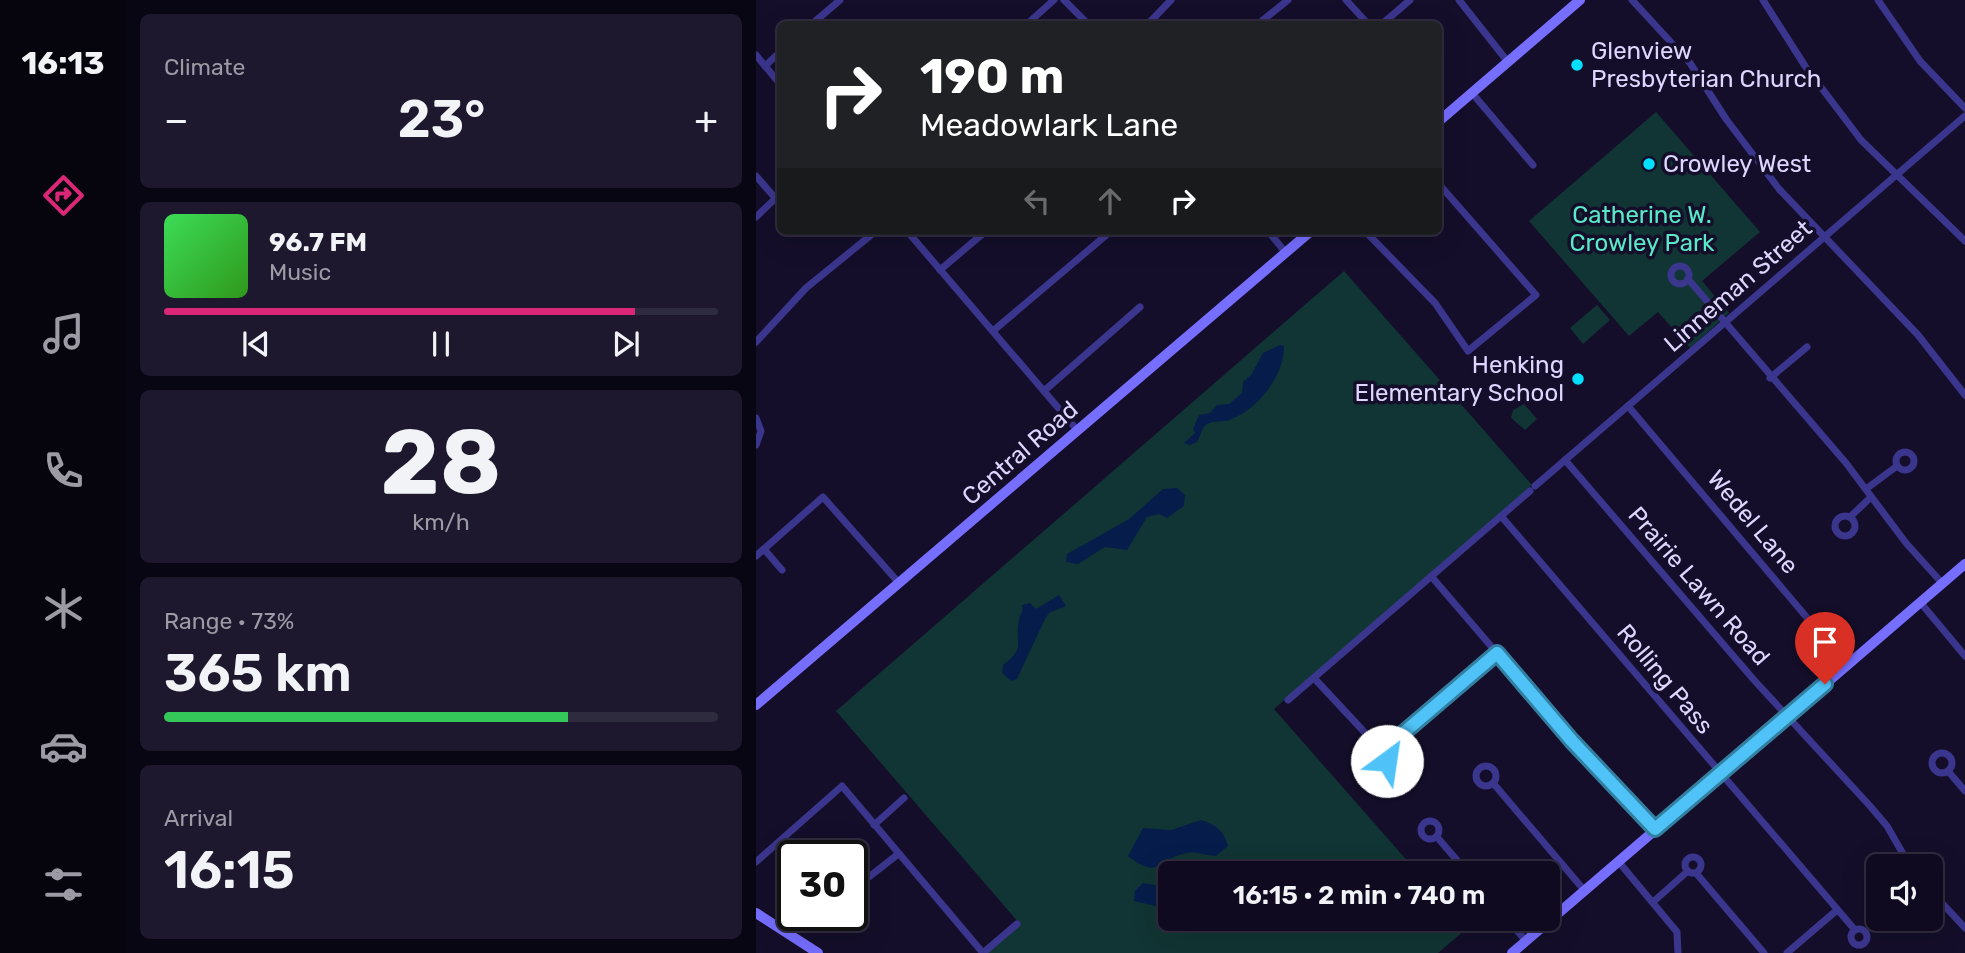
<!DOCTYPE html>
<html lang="en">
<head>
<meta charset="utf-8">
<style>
  :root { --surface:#0f0a20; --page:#1d182d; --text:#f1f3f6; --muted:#9b9aa5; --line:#2f2b3e; --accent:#db2777 }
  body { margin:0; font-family:Rubik,sans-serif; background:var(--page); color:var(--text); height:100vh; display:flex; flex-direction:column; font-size:26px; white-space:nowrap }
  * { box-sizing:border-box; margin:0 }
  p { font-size:23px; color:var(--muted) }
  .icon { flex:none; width:38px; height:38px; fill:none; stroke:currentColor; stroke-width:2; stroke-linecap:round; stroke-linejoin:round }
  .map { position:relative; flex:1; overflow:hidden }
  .details { display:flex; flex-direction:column; gap:14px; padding:14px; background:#080612; width:630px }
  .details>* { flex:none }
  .guide { position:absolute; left:21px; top:21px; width:665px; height:214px; border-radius:10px; box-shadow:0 7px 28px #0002,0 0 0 2px var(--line); background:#202124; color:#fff; overflow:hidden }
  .fabs { position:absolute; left:1110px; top:854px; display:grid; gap:14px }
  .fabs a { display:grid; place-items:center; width:77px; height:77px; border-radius:10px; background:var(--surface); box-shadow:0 7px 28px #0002,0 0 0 2px var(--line); font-size:35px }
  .speed { position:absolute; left:21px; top:840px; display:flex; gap:14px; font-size:35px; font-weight:700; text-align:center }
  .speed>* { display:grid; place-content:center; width:91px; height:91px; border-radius:50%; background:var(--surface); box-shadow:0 7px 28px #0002,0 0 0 2px var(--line); line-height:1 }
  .speed .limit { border:4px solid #111; border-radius:10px; background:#fff; color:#111 }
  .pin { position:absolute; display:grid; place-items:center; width:60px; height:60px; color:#fff; margin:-72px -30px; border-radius:50% 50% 50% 0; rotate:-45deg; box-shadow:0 0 7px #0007 }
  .pin .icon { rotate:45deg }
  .me { position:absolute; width:77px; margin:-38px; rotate:31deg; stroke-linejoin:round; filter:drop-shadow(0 0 5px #0008) }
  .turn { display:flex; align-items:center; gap:24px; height:147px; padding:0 28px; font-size:32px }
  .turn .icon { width:91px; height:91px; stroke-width:2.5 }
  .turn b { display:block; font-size:49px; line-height:60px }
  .lanes { display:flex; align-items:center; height:66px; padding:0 28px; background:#0003; justify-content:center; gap:35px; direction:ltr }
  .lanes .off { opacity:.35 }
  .big { font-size:52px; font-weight:600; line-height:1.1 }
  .details .widget { flex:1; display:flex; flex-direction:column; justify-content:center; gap:10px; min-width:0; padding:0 24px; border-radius:10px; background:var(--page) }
  .details .dial { align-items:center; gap:0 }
  .dial b { font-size:91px; line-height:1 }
  .song { display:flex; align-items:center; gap:21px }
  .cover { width:84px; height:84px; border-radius:10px; background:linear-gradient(135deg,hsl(130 70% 55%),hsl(110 70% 35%)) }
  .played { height:7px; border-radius:4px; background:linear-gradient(90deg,var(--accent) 85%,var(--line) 85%) }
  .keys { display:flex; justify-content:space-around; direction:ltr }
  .heat { display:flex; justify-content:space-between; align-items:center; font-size:38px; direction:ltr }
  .charge { height:10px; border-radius:5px; background:linear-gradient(90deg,#34c759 73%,var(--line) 0) }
  .trip { position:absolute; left:402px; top:861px; width:402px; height:70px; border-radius:10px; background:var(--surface); box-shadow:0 7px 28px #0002,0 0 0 2px var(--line); font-weight:600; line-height:70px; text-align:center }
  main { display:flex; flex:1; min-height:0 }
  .menu { display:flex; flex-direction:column; width:126px; justify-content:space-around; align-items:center; background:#06040d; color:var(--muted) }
  .menu .icon { width:49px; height:49px }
  .menu .active { color:var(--accent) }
  .menu b { font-size:32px; color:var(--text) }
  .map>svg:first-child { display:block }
</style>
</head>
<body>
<main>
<nav class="menu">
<b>16:13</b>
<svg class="icon active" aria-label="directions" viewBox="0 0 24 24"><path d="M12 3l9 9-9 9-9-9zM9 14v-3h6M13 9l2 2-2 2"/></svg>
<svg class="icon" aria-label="music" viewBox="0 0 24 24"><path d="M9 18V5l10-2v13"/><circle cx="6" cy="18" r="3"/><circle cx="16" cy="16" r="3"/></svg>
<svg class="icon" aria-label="phone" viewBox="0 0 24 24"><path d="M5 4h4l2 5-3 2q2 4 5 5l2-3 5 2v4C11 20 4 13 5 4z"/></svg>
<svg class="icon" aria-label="climate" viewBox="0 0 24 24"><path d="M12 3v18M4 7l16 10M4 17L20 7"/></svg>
<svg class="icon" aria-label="car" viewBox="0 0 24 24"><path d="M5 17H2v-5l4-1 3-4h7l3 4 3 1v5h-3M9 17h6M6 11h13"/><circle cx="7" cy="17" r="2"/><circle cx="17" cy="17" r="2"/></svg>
<svg class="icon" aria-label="filters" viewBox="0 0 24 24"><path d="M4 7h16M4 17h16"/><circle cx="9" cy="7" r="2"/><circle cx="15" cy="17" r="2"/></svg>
</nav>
<section class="details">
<div class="widget"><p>Climate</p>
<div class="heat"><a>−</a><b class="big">23°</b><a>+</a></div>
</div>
<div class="widget">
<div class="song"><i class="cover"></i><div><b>96.7 FM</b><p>Music</p></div></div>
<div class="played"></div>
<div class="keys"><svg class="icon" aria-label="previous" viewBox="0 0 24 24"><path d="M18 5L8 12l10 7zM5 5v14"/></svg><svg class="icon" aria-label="pause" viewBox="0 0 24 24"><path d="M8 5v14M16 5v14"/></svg><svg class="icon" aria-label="next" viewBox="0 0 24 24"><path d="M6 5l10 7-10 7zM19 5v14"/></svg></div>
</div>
<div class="widget dial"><b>28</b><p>km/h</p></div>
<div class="widget"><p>Range · 73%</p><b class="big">365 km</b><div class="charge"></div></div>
<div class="widget"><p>Arrival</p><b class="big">16:15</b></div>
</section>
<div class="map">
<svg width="1209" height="953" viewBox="0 0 1209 953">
  <rect width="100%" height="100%" fill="#140e2a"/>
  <g fill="#113534">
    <polygon points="900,112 1004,232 946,281 973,313 934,348 902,312 873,336 773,221"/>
    <polygon points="588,271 776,485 518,709 662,873 415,873 415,919 701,919 710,929 682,953 232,953 264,924 80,711"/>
    <polygon points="841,305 854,320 827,344 814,328"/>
    <polygon points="768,404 781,419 769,430 755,418 757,410"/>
  </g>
  <g fill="#061d4b">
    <path d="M524 345 528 346C529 375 501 411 473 420 465 423 454 419 448 427 445 431 444 438 441 442L434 445 428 443 439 433 437 429 443 415 454 413 461 405 473 404 486 393 487 382 495 375 507 353Z"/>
    <polygon points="421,488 429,495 428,506 411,518 403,514 391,517 371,550 349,547 322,564 310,562 311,554 373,519 407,489"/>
    <path d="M303 595 310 606 293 613 289 619 261 679 255 681 246 673 247 665C271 647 258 644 263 620 264 612 268 613 266 605L274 603 280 609Z"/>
    <path d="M445 820C460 825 468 830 472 846L460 856C450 856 441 851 432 853 402 857 405 882 372 856L387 828 415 830Z"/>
    <polygon points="387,883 415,888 415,903 408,908 378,901 379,891"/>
  </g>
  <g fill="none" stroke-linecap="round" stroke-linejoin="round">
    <g stroke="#3b368d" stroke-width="7">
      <polyline points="308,0 332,24"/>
      <polyline points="590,0 612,24"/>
      <polyline points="703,0 752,62"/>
      <polyline points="876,0 934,63 970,119 1023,189 1162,335 1209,395"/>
      <polyline points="1007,0 1049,66 1105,140 1209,241"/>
      <polyline points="1122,0 1164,61 1209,108"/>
      <polyline points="56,24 84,0"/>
      <polyline points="271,24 298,0"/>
      <polyline points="392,24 415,0"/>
      <polyline points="502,24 532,0"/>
      <polyline points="626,24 654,0"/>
      <polyline points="0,55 24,84"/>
      <polyline points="9,66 24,52"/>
      <polyline points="716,93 777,165"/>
      <polyline points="0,176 20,199"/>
      <polyline points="0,217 24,194"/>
      <polyline points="151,231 322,431"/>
      <polyline points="512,231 530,253"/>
      <polyline points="609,231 679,303 712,351 780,295 682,183"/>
      <circle cx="924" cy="275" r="9"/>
      <polyline points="184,270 230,231"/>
      <polyline points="932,279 1090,463 1150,543 1186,583"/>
      <polyline points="237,331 355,231"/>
      <polyline points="0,342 50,288 120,231"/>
      <polyline points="1014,378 1051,347"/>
      <polyline points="288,391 384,307"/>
      <polyline points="872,406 1091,665"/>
      <polyline points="0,418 5,431 0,445"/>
      <circle cx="1149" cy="461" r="9"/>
      <polyline points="809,460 998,680 1114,806 1131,826 1154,866"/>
      <polyline points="779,486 1209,116"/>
      <polyline points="1110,489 1141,466"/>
      <polyline points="745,516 1099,930"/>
      <circle cx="1089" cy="526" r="10"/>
      <polyline points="1094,517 1115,497"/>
      <polyline points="8,549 26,570"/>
      <polyline points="0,556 67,497 143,583"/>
      <polyline points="675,576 816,741 899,829"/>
      <polyline points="1164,602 1209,656"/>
      <polyline points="558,678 626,751 741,653"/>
      <polyline points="532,700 774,491"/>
      <polyline points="617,745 616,760 622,765 630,761 631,748"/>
      <circle cx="1186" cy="763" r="10"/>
      <circle cx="730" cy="776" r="10"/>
      <polyline points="1192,771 1209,791"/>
      <polyline points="737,783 828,890"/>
      <circle cx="674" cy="830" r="9"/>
      <polyline points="118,825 148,798"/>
      <polyline points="681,837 712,873"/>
      <circle cx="937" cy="865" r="8"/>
      <polyline points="862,861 921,932 922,953"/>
      <polyline points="0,862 86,786 227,953"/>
      <polyline points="940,873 1008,953"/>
      <polyline points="104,884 141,855"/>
      <polyline points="1174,890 1209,928"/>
      <polyline points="897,902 932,871"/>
      <polyline points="751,919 770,941"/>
      <circle cx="1103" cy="937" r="8"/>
      <polyline points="227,953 261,924"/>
      <polyline points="1031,953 1081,910"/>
    </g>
    <g stroke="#766eff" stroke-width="10">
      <polyline points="682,122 824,0"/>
      <polyline points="0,705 555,231"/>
      <polyline points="0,913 62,953"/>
      <polyline points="756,953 1209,564"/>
    </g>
  </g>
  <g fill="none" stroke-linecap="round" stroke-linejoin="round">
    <defs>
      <polyline id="route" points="631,761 631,747 741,653 816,741 899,829 1069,684"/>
    </defs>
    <use href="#route" stroke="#337fa1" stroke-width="18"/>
    <use href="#route" stroke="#4fc3f7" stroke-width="12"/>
  </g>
  <g fill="#03dfff" stroke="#140e2a" stroke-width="2.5">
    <circle cx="821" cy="65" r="7"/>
    <circle cx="893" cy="164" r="7"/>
    <circle cx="822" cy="379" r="7"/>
  </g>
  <g text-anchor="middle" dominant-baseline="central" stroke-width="7" stroke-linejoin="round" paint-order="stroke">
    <g font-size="24" fill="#ddd7ff" stroke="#140e2a" text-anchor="start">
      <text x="835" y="51">Glenview<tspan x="835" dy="28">Presbyterian Church</tspan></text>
      <text x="907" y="164">Crowley West</text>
      <text x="808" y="365" text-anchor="end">Henking<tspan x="808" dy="28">Elementary School</tspan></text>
    </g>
    <g font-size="24" fill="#59e9c9" stroke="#140e2a">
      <text x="886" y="215">Catherine W.<tspan x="886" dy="28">Crowley Park</tspan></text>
    </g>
    <g font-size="24" fill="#ddd7ff" stroke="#140e2a">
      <text transform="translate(982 286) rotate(-41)">Linneman Street</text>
      <text transform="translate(264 453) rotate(-41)">Central Road</text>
      <text transform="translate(997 522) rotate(50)">Wedel Lane</text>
      <text transform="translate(943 586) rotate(49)">Prairie Lawn Road</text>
      <text transform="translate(909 679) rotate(50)">Rolling Pass</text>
    </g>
  </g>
</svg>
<div class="fabs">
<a><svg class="icon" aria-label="sound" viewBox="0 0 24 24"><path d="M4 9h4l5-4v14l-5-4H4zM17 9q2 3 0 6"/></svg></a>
</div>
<div class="speed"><div class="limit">30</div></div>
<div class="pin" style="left:1069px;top:684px;background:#d93025"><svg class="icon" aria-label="arrive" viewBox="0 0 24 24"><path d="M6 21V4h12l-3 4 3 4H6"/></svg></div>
<svg class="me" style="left:631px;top:761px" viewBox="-20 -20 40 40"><circle r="19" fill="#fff"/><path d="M0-13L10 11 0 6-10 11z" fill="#4fc3f7"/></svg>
<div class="trip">16:15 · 2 min · 740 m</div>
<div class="guide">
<div class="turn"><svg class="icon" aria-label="right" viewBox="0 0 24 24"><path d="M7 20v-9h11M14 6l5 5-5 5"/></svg><div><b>190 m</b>Meadowlark Lane</div></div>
<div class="lanes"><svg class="icon off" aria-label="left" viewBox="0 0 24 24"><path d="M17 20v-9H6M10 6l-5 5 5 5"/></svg><svg class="icon off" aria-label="ahead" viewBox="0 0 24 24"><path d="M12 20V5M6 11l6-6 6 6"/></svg><svg class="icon" aria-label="right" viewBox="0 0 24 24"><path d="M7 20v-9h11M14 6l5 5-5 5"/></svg></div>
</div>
</div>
</main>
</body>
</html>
